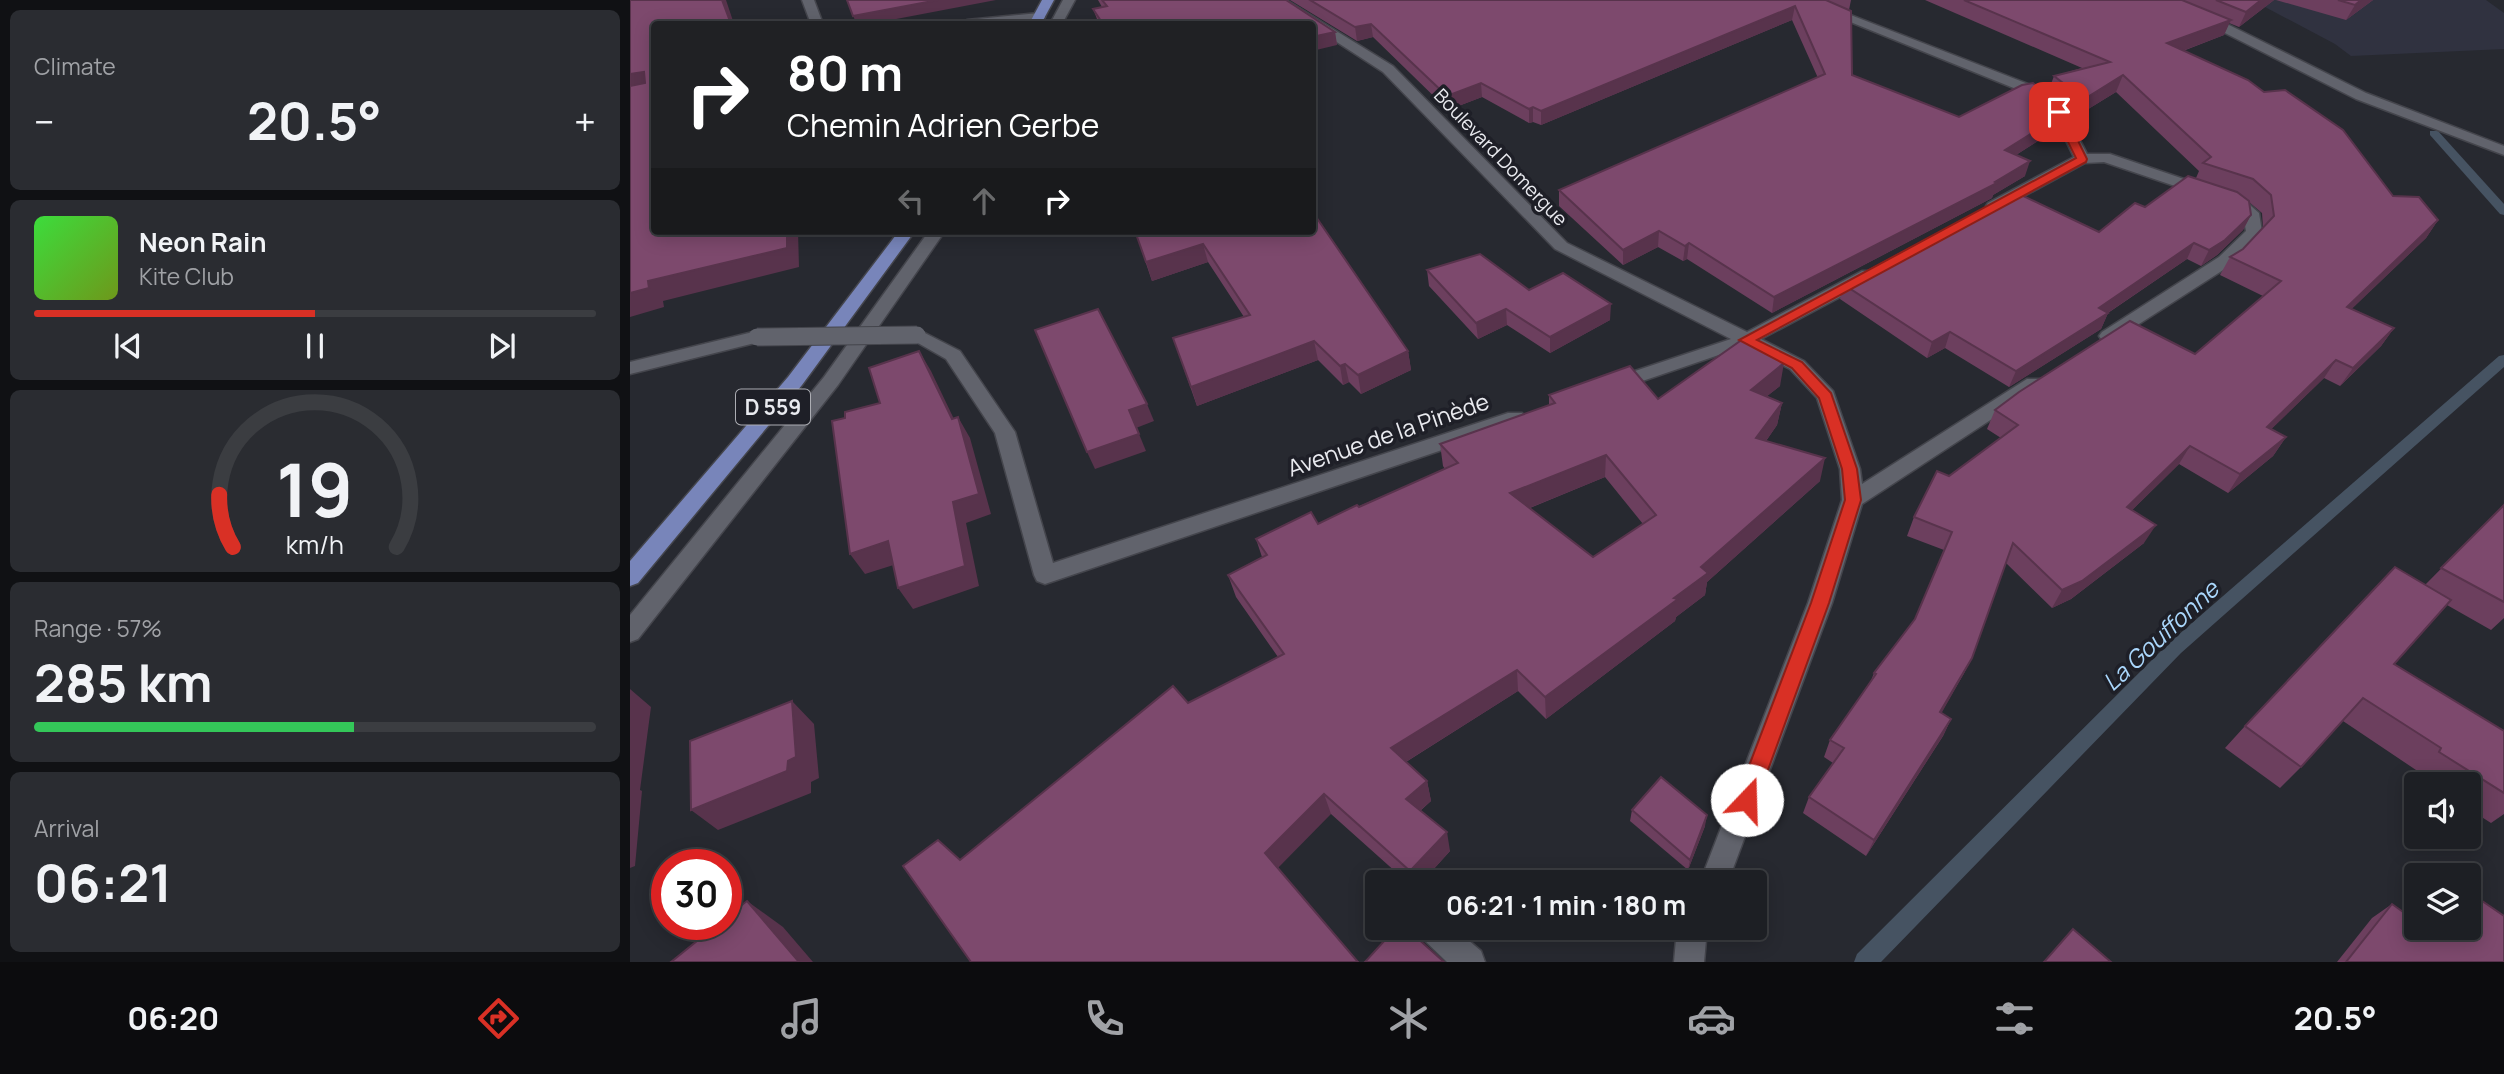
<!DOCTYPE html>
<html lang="en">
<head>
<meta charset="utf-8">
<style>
  :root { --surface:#1d1f24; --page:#2a2c31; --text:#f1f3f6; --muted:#a0a2a6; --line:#3b3d41; --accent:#d93025 }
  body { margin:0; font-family:Manrope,sans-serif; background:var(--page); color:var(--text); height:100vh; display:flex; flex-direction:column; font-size:26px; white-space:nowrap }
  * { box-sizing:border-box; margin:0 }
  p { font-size:23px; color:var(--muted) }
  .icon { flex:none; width:38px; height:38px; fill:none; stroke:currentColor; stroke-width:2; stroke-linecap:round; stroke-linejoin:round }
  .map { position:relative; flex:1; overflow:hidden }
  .panel { display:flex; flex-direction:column; gap:10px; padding:10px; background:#101114; width:630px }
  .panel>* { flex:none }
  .top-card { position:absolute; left:21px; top:21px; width:665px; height:214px; border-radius:7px; box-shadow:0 4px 18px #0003,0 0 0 2px var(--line); background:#202124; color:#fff; overflow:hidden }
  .fabs { position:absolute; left:1774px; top:772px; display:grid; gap:14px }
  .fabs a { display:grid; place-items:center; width:77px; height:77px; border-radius:7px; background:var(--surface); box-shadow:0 4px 18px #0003,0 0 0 2px var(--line); font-size:35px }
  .speed { position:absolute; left:21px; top:849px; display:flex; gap:14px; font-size:35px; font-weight:700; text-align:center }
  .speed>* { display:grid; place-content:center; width:91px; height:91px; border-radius:50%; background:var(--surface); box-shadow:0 4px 18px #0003,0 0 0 2px var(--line); line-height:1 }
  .speed .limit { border:10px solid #d22; background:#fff; color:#111 }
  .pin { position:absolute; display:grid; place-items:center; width:60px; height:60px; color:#fff; margin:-30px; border-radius:14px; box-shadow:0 4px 10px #0006 }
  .me { position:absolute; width:77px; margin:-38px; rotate:21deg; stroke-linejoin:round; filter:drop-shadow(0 0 5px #0008) }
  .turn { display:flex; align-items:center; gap:24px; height:147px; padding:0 21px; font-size:32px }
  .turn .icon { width:91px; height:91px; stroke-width:2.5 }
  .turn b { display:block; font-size:49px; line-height:60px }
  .lanes { display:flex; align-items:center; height:66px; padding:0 21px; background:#0003; justify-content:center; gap:35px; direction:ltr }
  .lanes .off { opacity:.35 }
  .big { font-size:52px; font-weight:700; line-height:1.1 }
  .panel .tile { flex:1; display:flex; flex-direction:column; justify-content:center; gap:10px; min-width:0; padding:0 24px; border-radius:10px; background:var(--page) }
  .panel .dial { align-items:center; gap:0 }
  .dial svg { height:182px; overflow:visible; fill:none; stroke:var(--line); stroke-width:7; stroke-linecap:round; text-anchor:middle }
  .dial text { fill:var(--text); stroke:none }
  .song { display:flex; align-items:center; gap:21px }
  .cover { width:84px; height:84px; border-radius:10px; background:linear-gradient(135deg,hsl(120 70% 55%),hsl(80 70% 35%)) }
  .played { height:7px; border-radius:4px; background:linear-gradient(90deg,var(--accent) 50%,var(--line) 50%) }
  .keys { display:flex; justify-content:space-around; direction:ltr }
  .heat { display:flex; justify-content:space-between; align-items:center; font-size:38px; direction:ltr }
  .charge { height:10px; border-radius:5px; background:linear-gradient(90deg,#34c759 57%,var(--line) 0) }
  .trip { position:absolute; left:735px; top:870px; width:402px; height:70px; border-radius:7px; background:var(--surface); box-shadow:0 4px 18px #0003,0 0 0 2px var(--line); font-weight:700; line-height:70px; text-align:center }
  .tabs { display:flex; height:112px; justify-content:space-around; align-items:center; background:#0c0c0e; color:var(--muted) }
  .tabs .icon { width:49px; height:49px }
  .tabs .active { color:var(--accent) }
  .tabs b { font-size:32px; color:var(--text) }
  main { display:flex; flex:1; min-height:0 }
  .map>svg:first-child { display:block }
</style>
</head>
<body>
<main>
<section class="panel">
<div class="tile"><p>Climate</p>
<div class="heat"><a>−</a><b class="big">20.5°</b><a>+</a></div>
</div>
<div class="tile">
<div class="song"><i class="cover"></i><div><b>Neon Rain</b><p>Kite Club</p></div></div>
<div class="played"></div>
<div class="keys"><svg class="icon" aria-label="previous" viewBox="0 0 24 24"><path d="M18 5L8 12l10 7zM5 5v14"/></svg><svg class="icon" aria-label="pause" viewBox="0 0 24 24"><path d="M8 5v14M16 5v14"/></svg><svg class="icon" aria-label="next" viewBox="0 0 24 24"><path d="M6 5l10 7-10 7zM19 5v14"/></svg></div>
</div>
<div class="tile dial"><svg viewBox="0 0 100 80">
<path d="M14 69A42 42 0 1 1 86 69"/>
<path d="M14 69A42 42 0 0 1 8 46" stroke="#d93025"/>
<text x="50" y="56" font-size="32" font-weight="700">19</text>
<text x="50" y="72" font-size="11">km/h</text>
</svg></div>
<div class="tile"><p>Range · 57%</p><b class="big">285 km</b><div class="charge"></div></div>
<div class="tile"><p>Arrival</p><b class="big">06:21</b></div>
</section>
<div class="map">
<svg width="1874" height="962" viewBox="0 0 1874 962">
  <rect width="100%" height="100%" fill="#272930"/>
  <polygon fill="#303240" points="1609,0 1856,0 1874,13 1874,49 1721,56 1705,44 1635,7"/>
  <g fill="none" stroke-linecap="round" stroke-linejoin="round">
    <g fill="#465362" fill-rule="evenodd">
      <polygon points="1800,131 1808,131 1874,204 1874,215 1870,214 1800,135"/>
      <polygon points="1874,355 1874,367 1551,653 1251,962 1224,962 1227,954 1539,643 1869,356"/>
    </g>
    <defs>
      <g id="service">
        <polygon points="433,0 445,0 432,24 420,24"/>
        <polygon points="299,231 315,231 208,385 8,639 0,642 0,615 194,377"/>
      </g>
      <g id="minor">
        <polygon points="172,0 184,0 193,24 181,24"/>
        <polygon points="642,0 656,0 763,66 937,243 1117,332 1232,271 1244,271 1246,275 1244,279 1131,339 1174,361 1203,391 1230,469 1232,484 1397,379 1411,379 1414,383 1411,387 1232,504 1202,603 1098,882 1070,882 1178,603 1212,500 1210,469 1187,398 1160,369 1115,346 989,389 975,389 972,385 975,381 1101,339 925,249 753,72"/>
        <polygon points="1166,0 1182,0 1411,89 1434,109 1457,154 1480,154 1613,199 1629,213 1632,232 1601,265 1484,340 1472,340 1469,336 1472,332 1589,257 1616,231 1613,215 1601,205 1474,162 1455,163 1370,209 1358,209 1356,206 1358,203 1444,157 1423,114 1401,95"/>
        <polygon points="1516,0 1533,0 1597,24 1736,93 1874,146 1874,155 1726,99 1589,30"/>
        <polygon points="409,13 415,17 413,20 369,24 331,24 337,20"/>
        <polygon points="287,329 330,351 385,432 423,563 878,413 892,413 895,418 892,423 415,584 407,581 404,575 365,433 316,359 281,339 278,335"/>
        <polygon points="127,331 133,333 136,337 133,341 0,374 0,362"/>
        <polygon points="787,928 824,928 851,951 855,962 817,962 792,938"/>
        <polygon points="1051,928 1081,928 1076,940 1074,962 1044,962 1046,939"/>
      </g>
      <g id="primary">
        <polygon points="412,0 424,0 411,24 399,24"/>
        <polygon points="269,231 285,231 172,385 8,583 0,586 0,561 158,377"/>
      </g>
    </defs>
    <use href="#service" stroke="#44454c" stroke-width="3"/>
    <use href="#minor" stroke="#44454c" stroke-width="3"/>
    <use href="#primary" stroke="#44454c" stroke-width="3"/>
    <use href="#service" fill="#61636c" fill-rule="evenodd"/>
    <use href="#minor" fill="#61636c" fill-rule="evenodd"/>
    <use href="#primary" fill="#7885ba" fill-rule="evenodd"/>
    <defs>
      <polyline id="minor-bridge" points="127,337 287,335"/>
    </defs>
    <use href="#minor-bridge" stroke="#44454c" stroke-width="19" stroke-linecap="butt"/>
    <use href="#minor-bridge" stroke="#61636c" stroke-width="17"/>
  </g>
  <g fill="#6c3f5e" fill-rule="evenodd">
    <polygon points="468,0 656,0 705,32 707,45 682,24 469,24 463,9 472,7"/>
    <polygon points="660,0 1221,0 1219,10 1222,75 1329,117 1427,129 1386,155 1395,176 1363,195 1362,198 1142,313 1057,259 1053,261 1028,247 993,265 929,206 929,190 1188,78 1162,20 911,125 903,122 899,123 852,97 818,110 743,37 727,41"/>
    <polygon points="1295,0 1644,0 1609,27 1599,23 1594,35 1553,51 1763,196 1808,220 1796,238 1721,309 1764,328 1751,346 1710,386 1694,378 1641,429 1656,437 1643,456 1598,493 1549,464 1502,510 1514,543 1441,599 1422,608 1376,563 1342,658 1333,675 1311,713 1321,719 1313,736 1236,856 1173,813 1179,797 1203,763 1194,757 1200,740 1240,683 1244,673 1285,619 1314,550 1277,536 1284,517 1319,476 1371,438 1357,429 1365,410 1565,354 1633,296 1590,275 1600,257 1613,249 1633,227 1632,213 1612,196 1621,215 1613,230 1587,255 1571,266 1557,259 1478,313 1471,329 1379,387 1315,348 1297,358 1210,299 1213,284 1469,232 1566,178 1569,171 1486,92 1442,119 1436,107 1418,92 1424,76 1452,68"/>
    <polygon points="1646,0 1743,0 1716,20"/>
    <polygon points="505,231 682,231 778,351 781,370 731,394 719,382 713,385 688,360 567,406 543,338 614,317 578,262 522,281"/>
    <polygon points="797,270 899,290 980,320 920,353 877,325 848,339 799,286"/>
    <path d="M1150 386 1137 396 1152 403 1147 425 1136 441 1190 481 1077 582 1075 595 1046 617 1045 621 916 719 888 691 776 762 797 781 801 801 790 811 820 851 792 882H777L701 814 330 860 648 657 606 597 598 575 632 557 626 539 688 524 815 469 813 466 810 444 919 405V395L1028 399ZM975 477 1013 524 963 557 900 508Z"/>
    <polygon points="1874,505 1874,618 1861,630 1817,605 1764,664 1874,731 1874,814 1861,823 1839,809 1839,784 1800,784 1783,773 1786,770 1713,721 1671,767 1650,788 1595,748 1615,726 1795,585"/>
    <polygon points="1002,810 1075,826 1058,870 1000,821"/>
    <polygon points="1762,904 1799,931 1802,928 1839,928 1874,962 1707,962 1742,918"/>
  </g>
  <g fill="#58334c">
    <polygon points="92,0 96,0 104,24 101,24"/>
    <polygon points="308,0 366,0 240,24 227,24 223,16"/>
    <polygon points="1631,0 1644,0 1609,27 1616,12"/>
    <polygon points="1731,0 1743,0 1716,20 1725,5"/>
    <polygon points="1165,6 1162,20 911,125 911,111"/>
    <polygon points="1601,20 1594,35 1531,59 1537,43"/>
    <polygon points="741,24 743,37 727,41 725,27"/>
    <polygon points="705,32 707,45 682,51 682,37"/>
    <polygon points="14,72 24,87 0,94 0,74"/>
    <polygon points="1493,75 1486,92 1442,119 1448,103"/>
    <polygon points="851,83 852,97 818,110 817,96"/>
    <polygon points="903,107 903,122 899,123 899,109"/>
    <polygon points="1433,114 1427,129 1370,165 1375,150"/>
    <polygon points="1400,161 1395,176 1363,195 1362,198 1142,313 1144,297 1365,182"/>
    <polygon points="1621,215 1613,230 1587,255 1571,266 1579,250"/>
    <polygon points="1808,220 1796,238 1705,325 1717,307"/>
    <polygon points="157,231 168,231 169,267 33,301 34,307 0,317 0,293 18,281"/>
    <polygon points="1029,231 1028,247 993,265 993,250"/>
    <polygon points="1059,243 1057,259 1053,261 1055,246"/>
    <polygon points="1564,243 1557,259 1476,314 1478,313 1471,329 1379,387 1386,371 1469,308"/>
    <polygon points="573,244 578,262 522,281 516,262"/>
    <polygon points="981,304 980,320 920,353 920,337"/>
    <polygon points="876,309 877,325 848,339 846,323"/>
    <polygon points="1764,328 1751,346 1710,386 1723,368"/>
    <polygon points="1320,332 1315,348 1297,358 1302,342"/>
    <polygon points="684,341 688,360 567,406 561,387"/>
    <polygon points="289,351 301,371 334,440 328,417 340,438 361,514 336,523 349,586 283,609 268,588 323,502 322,419"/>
    <polygon points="778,351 781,370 731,394 728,375"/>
    <polygon points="1706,360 1694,378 1625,445 1637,427"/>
    <polygon points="1154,363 1150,386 1117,412 1121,390"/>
    <polygon points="715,364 719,382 713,385 710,366"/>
    <polygon points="1152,403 1147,425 1122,461 1126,438"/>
    <polygon points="517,404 524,421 506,428 499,410"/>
    <polygon points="509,434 516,451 465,469 457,452"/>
    <polygon points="1656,437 1643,456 1598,493 1610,474"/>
    <polygon points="1560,446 1549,464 1487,525 1497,507"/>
    <polygon points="976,455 975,477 882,515 880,493"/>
    <polygon points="1195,458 1190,481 1077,582 1075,595 1046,617 1045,621 916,719 915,697 1044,598 1071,567"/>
    <polygon points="1526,525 1514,543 1441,599 1422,608 1432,590"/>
    <polygon points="258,541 273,562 235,574 220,554"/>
    <polygon points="1342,658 1333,675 1302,730 1310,712"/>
    <polygon points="887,670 888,691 766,768 761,748"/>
    <polygon points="0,689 21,707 10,790 12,791 5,866 0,868"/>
    <polygon points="162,701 184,724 189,778 181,782 181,793 88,830 61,810"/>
    <polygon points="1321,719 1313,736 1236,856 1244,840"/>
    <polygon points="797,781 801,801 780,819 776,799"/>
    <polygon points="694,794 701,814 644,872 635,853"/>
    <polygon points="1077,815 1075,826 1058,870 1060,860"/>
    <polygon points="817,832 820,851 792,882 783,882 780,871"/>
    <polygon points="117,901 153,927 183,962 169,962"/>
  </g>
  <g fill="#7d496d" stroke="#58334c" stroke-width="2" fill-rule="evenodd">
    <polygon points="0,0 92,0 101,24 24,24 24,231 157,231 157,248 18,281 19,288 0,293 0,86 15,83 14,72 0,74"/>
    <polygon points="217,0 308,0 223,16"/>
    <polygon points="472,0 656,0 705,32 682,37 682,24 473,24 463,9 477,6"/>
    <polygon points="680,0 1196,0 1221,11 1222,75 1329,117 1392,85 1403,83 1426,101 1433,114 1375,150 1400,161 1365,182 1367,183 1144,297 1059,243 1055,246 1029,231 993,250 929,190 1195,74 1165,6 911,111 903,107 899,109 851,83 817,96 741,24 725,27"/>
    <polygon points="1334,0 1552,0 1601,20 1537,43 1618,80 1634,92 1655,90 1713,130 1763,196 1789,197 1808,220 1717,307 1764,328 1723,368 1706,360 1637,427 1656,437 1610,474 1560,446 1497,507 1526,525 1452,581 1432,590 1383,543 1342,658 1310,712 1321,719 1244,840 1179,797 1214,748 1200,740 1246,674 1244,673 1285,619 1322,532 1284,517 1307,471 1319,476 1388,425 1365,410 1389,392 1500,321 1565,354 1651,281 1600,257 1613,249 1644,216 1641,195 1623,179 1573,163 1581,157 1493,75 1448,103 1442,90 1424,76 1480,62"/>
    <polygon points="1586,0 1631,0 1616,12"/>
    <polygon points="1708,0 1731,0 1725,5"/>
    <polygon points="1558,176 1607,192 1619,201 1621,215 1595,240 1579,250 1564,243 1469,308 1478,313 1386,371 1320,332 1302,342 1213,284 1385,192 1469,232 1505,203 1515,207"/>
    <polygon points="682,211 778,351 728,375 715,364 710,366 684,341 561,387 543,338 620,315 573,244 516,262 505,231 682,231"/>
    <polygon points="850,254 899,290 933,273 981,304 920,337 876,309 846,323 797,270"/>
    <polygon points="468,309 517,404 499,410 509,434 457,452 405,330"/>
    <path d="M1113 339 1154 363 1121 390 1152 403 1126 438 1195 458 1071 567 1078 573 1044 598 1048 599 915 697 887 670 761 748 797 781 776 799 817 832 780 871 694 794 635 853 728 962H341L273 866 308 840 330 860 543 686 558 703 654 654 598 575 637 555 626 539 681 512 688 524 727 505 729 507 828 463 810 444 925 403 919 395 1000 366 1028 399ZM976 455 1026 515 963 557 880 493Z"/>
    <polygon points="289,351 322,419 328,417 349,494 323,502 335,566 268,588 258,541 220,554 202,421 215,418 215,412 250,403 239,368"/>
    <polygon points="1874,505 1874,602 1811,568"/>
    <polygon points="1765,567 1821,600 1764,664 1874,731 1874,793 1809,752 1811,748 1733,698 1671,767 1615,726"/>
    <polygon points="162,701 166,757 158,761 157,771 61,810 60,741"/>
    <polygon points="1031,777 1077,815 1060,860 1002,810"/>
    <polygon points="1839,892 1874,916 1874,962 1716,962 1762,904 1787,922 1787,928 1794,928 1807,937 1814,928 1839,928"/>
    <polygon points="117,901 169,962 41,962 88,924 96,924 96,917"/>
    <polygon points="766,928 776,928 814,962 735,962"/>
    <polygon points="1443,929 1481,962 1414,962"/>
  </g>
  <polygon fill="#d93025" stroke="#8d1f18" stroke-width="2" points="1425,109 1434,112 1457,159 1456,162 1127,340 1172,362 1201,393 1227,469 1231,500 1199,603 1127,800 1124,807 1117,810 1109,807 1106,800 1181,603 1215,500 1212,469 1189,398 1162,368 1109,340 1446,158 1423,112"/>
  <g text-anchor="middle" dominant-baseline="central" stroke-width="7" stroke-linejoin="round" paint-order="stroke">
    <g font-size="19" fill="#e9eaef" stroke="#1e1f27">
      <text transform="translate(871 157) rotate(46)">Boulevard Domergue</text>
    </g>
    <rect fill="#1e1f27" stroke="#acadb3" stroke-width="2" x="106" y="389.5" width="74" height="35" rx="5"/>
    <g font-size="21" font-weight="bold" fill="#e9eaef">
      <text x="143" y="407">D 559</text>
    </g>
    <g font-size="23" fill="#e9eaef" stroke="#1e1f27">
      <text transform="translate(758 434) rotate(-19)">Avenue de la Pinède</text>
    </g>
    <g font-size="24" font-style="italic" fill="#aad7fc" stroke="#1e1f27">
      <text transform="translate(1530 635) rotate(-43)">La Gouffonne</text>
    </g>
  </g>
</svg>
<div class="fabs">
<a><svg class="icon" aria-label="sound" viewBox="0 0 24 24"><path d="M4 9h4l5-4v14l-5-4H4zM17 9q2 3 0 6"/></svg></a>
<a><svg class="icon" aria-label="layers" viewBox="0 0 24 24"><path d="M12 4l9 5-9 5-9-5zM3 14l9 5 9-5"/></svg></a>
</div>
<div class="speed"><div class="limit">30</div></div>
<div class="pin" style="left:1429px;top:112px;background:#d93025"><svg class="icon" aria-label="arrive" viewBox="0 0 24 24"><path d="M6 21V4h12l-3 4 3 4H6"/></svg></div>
<svg class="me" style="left:1117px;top:800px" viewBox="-20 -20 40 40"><circle r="19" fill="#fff"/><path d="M0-13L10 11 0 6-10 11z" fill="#d93025"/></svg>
<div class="trip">06:21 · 1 min · 180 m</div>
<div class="top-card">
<div class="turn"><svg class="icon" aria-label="right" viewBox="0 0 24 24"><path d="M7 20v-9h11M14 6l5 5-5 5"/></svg><div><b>80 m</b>Chemin Adrien Gerbe</div></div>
<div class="lanes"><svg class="icon off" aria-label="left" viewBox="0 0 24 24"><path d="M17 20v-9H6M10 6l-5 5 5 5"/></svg><svg class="icon off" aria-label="ahead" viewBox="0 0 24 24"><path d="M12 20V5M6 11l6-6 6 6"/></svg><svg class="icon" aria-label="right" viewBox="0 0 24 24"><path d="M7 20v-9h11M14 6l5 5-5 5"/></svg></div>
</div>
</div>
</main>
<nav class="tabs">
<b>06:20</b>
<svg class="icon active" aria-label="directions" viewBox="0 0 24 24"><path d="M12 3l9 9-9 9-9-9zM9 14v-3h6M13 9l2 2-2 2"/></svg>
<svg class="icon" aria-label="music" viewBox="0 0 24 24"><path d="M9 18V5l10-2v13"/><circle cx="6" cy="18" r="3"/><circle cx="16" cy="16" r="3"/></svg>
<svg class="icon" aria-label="phone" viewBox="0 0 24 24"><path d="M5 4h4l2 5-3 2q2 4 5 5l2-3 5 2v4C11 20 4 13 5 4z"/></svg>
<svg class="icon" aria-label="climate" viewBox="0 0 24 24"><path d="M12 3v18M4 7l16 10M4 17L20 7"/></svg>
<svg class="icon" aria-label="car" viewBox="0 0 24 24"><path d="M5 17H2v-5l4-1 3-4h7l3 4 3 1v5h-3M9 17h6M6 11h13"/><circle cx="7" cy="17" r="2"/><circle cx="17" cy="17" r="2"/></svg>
<svg class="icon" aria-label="filters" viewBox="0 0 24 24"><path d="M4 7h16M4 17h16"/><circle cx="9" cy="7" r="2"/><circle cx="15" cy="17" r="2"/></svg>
<b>20.5°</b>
</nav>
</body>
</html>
